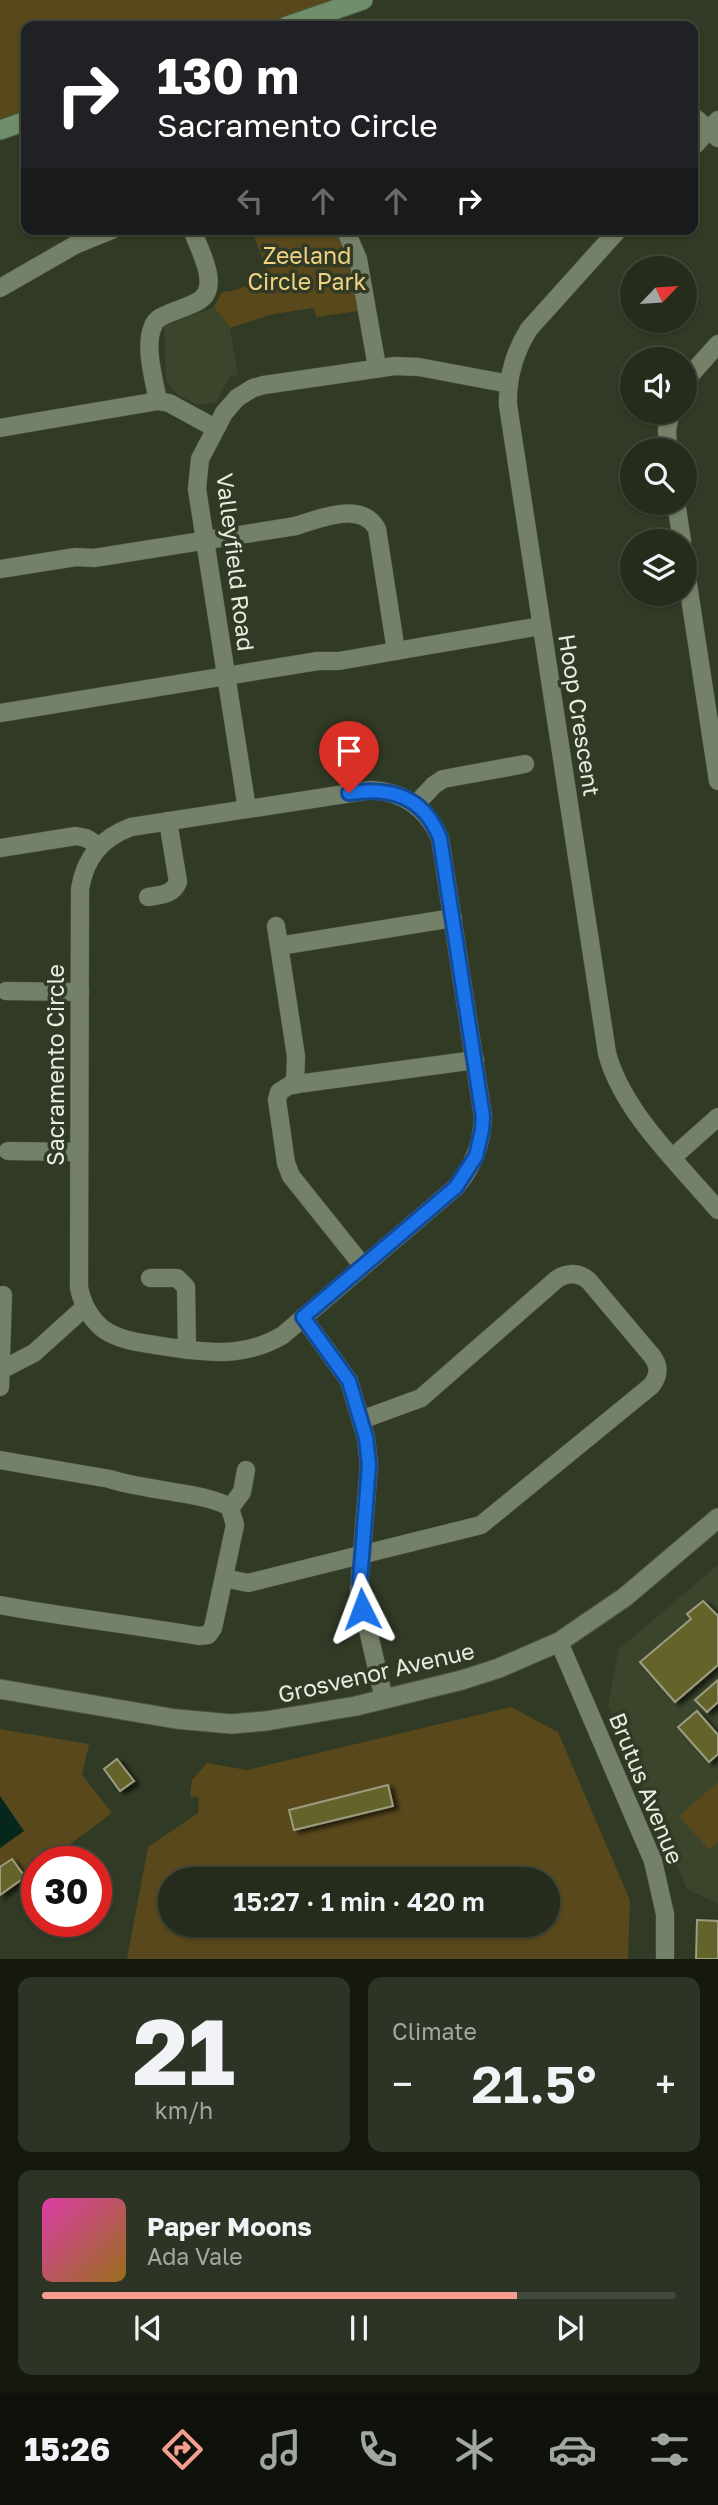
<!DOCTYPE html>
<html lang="en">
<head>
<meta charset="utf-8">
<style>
  :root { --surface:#252c1c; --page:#2d3425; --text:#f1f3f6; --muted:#a3a7a3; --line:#42483b; --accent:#f59d8e }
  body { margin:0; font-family:"Golos Text",sans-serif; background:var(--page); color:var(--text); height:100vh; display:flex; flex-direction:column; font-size:26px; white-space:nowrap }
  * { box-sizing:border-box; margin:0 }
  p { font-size:23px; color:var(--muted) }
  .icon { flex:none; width:38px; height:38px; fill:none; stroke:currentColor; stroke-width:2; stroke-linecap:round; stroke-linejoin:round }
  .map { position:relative; height:1959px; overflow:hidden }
  .details { display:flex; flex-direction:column; gap:18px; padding:18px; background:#14180f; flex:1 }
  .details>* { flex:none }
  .guide { position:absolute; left:21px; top:21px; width:677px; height:214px; border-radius:14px; box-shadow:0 2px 5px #0004,0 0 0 2px var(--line); background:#202124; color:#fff; overflow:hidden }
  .needle { width:46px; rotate:65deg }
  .buttons { position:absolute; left:620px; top:256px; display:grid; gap:14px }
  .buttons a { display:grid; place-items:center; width:77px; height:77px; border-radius:50%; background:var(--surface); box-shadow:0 2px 5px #0004,0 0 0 2px var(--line); font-size:35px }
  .speed { position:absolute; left:21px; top:1846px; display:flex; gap:14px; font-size:35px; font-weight:700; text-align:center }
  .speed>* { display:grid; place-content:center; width:91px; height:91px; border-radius:50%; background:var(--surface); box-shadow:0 2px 5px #0004,0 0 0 2px var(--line); line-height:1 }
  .speed .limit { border:10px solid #d22; background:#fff; color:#111 }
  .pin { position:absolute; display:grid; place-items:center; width:60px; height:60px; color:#fff; margin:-72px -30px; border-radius:50% 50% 50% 0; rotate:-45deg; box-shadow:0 0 7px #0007 }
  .pin .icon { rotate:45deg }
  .me { position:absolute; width:77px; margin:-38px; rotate:357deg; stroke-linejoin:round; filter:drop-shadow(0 0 5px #0008) }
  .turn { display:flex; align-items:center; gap:24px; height:147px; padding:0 21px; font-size:32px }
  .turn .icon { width:91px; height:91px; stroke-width:2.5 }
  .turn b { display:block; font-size:49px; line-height:60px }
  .lanes { display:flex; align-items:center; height:66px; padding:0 21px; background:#0003; justify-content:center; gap:35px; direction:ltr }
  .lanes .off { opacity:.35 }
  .big { font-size:52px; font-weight:600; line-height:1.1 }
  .details .widget { flex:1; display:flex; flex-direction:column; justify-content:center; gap:10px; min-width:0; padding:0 24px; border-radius:14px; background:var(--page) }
  .details .dial { align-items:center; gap:0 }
  .dial b { font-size:91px; line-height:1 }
  .song { display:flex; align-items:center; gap:21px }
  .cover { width:84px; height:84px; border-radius:10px; background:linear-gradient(135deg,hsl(320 70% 55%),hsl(40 70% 35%)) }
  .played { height:7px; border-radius:4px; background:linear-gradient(90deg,var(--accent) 75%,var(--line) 75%) }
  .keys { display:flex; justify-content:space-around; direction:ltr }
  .heat { display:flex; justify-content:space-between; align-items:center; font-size:38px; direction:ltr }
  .details .tiles { flex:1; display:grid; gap:18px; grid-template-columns:1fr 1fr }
  .widget:last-child { grid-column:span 2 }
  .trip { position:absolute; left:158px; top:1867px; width:402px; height:70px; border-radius:35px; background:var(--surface); box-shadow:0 2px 5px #0004,0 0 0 2px var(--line); font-weight:600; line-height:70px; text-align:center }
  .tab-bar { display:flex; height:112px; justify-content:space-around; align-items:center; background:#0f120b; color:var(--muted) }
  .tab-bar .icon { width:49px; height:49px }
  .tab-bar .active { color:var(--accent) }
  .tab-bar b { font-size:32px; color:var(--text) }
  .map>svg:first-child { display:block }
</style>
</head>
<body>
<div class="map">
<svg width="718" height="1959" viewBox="0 0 718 1959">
  <defs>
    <filter id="shadow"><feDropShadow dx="5" dy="3" stdDeviation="2" flood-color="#0009"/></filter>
  </defs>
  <rect width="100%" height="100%" fill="#313a25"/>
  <g fill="#3a452b">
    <polygon points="214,307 230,328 238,375 230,376 216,403 198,405 178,395 166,380 164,326"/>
    <polygon points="718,1565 718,1904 687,1889 608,1706 619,1649"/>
  </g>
  <g fill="#58481c" fill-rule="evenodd">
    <polygon points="0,0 334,0 261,26 26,26 26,110 0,119"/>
    <polygon points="263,229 334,229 347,254 358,311 316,317 314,308 273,314 230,328 214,307 222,292 232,291 266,279 268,274 253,233"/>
    <path d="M511 1707 558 1732 630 1900 628 1959H127L148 1847 198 1813 199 1798 190 1796 192 1780 207 1763 247 1770ZM170 1880H548V1925H170Z"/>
    <polygon points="0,1729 89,1744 82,1775 112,1813 46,1862 37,1862 37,1869 0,1895"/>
    <polygon points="718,1782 718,1842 709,1850 679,1816"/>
  </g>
  <polygon fill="#05271c" points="0,1796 24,1831 0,1848"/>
  <g fill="#63632c" stroke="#9c9c81" stroke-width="2" filter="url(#shadow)">
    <polygon points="703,1601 718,1616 718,1665 675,1702 640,1662 691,1619 687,1614"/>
    <polygon points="718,1680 718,1702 707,1712 695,1700"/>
    <polygon points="697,1711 718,1735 718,1754 709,1762 678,1727"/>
    <polygon points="117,1759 134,1781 120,1791 104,1769"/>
    <polygon points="388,1785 393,1806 294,1830 289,1810"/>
    <polygon points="12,1859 25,1877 0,1895 0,1867"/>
    <polygon points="697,1920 718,1921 718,1959 696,1959"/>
  </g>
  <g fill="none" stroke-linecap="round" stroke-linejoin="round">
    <defs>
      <g id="minor">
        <polyline points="693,116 718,138"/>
        <polyline points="693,147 718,120"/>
        <polyline points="345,229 358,259 377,367"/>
        <path d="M619 229 529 329C514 353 507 377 508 405L607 1053C622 1111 679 1164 718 1210"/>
        <polyline points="0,288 75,245 114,229"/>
        <polyline points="684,382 718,344"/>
        <path d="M158 401C154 379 144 347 153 326 156 318 163 316 170 313 179 309 191 306 200 300 221 285 198 248 192 229"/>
        <polyline points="0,428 158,401 169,403 215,428"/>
        <polyline points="668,450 667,430 671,411"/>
        <polyline points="676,502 682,541"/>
        <polyline points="684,558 718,781"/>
        <path d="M0 569 76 557 94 558 296 526C320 518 362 501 377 529L396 651 339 661H318L0 713"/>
        <polyline points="396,651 541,626"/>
        <path d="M371 790C404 792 427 808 440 838L483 1117C482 1144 474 1166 456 1187L283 1335C242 1360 200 1352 155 1345 137 1342 119 1340 103 1329 90 1318 82 1304 79 1287L80 889C85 858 101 838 131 827Z"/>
        <polyline points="416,804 434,785 443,779 525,764"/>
        <polyline points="247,809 197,489 200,459 224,413 237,398 253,388 264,385 395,366 419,367 509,384"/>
        <polyline points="0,848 76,836 86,838 99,846"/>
        <path d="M148 897C160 895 173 895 178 882L168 821"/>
        <polyline points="276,926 296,1056 295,1085"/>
        <polyline points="279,946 453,918"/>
        <polyline points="6,991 80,992"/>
        <polyline points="8,1151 79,1152"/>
        <polyline points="673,1157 718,1117"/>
        <polyline points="363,1266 291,1176 286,1163 277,1100 279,1092 290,1085 475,1060"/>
        <polyline points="150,1278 177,1278 186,1287 187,1350"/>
        <polyline points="303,1317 349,1381 366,1438 369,1465 359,1591 384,1699"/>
        <polyline points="1,1370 34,1353 85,1307"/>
        <polyline points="0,1387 3,1295"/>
        <path d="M0 1460 110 1479C139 1490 213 1493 230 1508L235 1525 213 1628 208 1635 199 1636C133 1625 66 1617 0 1605"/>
        <polyline points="230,1508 242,1492 246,1470"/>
        <path d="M224 1578 248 1583 481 1525 651 1386C659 1376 660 1366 652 1356L589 1281C579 1272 568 1272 557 1279L421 1398 361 1420"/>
        <polyline points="559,1642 653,1861 665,1914 665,1959"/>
      </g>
      <polyline id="tertiary" points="0,1689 176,1719 231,1724 266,1721 356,1706 462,1680 499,1668 559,1642 625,1597 718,1518"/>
      <g id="secondary">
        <polyline points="287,26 363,0"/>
        <polyline points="0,130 26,121"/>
      </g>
    </defs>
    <use href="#minor" stroke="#4e5644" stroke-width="19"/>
    <use href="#tertiary" stroke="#4e5644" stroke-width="21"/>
    <use href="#secondary" stroke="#4e5644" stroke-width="21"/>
    <use href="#minor" stroke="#758068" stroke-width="18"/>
    <use href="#tertiary" stroke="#758068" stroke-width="19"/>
    <use href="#secondary" stroke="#6e8f69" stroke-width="19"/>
  </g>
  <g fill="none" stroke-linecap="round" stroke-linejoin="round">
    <defs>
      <path id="route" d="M349 793C391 787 423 796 440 838L483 1117 482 1130 476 1156 456 1187 303 1317 349 1381 366 1438 369 1465 360 1581 362 1609"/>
    </defs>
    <use href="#route" stroke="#114b97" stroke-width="18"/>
    <use href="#route" stroke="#1a73e8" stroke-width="12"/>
  </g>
  <g text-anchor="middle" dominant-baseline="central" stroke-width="7" stroke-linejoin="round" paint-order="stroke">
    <g font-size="23" fill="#f2d282" stroke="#313a25">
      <text x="307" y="255">Zeeland<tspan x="307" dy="26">Circle Park</tspan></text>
    </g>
    <g font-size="23" fill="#e6eddf" stroke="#313a25">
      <text transform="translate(236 562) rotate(83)">Valleyfield Road</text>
      <text transform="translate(580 715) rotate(81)">Hoop Crescent</text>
      <text transform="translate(55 1065) rotate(-90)">Sacramento Circle</text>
      <text transform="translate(376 1672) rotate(-13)">Grosvenor Avenue</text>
      <text transform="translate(647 1788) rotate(68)">Brutus Avenue</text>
    </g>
  </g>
</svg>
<div class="buttons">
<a><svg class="needle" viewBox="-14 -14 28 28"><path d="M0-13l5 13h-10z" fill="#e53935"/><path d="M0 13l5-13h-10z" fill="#a3a7a3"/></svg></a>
<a><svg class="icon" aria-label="sound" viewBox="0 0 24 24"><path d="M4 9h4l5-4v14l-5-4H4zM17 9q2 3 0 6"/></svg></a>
<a><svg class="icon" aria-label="search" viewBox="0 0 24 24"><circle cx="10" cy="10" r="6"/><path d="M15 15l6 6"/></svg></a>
<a><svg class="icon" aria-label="layers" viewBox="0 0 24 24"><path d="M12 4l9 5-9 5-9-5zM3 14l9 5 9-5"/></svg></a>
</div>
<div class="speed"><div class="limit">30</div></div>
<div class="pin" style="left:349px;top:793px;background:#d93025"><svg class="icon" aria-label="arrive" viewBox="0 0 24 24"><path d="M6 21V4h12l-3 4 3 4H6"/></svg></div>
<svg class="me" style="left:362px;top:1609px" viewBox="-20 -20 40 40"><path d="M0-17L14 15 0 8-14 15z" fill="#1a73e8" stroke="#fff" stroke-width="4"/></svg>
<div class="trip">15:27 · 1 min · 420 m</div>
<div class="guide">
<div class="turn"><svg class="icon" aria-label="right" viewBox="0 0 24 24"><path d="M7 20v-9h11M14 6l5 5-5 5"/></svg><div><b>130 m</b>Sacramento Circle</div></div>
<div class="lanes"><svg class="icon off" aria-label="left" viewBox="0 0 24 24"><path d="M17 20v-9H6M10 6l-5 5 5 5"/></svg><svg class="icon off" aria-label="ahead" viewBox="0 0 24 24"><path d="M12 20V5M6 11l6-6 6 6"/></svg><svg class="icon off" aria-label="ahead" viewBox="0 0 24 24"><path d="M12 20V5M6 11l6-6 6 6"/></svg><svg class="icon" aria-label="right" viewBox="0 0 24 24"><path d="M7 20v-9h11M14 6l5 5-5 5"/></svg></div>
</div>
</div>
<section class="details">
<div class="tiles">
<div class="widget dial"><b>21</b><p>km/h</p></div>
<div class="widget"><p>Climate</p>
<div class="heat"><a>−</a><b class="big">21.5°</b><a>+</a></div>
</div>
<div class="widget">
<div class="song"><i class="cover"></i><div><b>Paper Moons</b><p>Ada Vale</p></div></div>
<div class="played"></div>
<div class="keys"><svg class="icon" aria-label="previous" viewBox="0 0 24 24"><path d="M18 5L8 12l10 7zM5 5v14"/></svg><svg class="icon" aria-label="pause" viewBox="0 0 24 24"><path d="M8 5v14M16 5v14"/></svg><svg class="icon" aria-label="next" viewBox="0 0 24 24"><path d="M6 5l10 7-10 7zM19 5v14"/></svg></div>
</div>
</div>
</section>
<nav class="tab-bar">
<b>15:26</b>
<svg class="icon active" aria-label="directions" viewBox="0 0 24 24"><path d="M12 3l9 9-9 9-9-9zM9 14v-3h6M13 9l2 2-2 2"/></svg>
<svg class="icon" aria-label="music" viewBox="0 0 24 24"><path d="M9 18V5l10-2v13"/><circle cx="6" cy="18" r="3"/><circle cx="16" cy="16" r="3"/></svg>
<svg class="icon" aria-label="phone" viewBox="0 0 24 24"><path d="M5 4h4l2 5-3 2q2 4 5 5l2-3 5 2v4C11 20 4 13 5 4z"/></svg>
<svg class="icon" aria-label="climate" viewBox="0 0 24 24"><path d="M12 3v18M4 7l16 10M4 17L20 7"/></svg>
<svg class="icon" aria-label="car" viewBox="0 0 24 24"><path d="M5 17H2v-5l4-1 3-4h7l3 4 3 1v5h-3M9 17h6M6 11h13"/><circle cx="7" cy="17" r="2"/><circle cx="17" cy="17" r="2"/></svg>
<svg class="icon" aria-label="filters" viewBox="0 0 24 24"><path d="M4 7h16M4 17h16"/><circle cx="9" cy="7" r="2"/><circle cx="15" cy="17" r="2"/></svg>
</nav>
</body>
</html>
